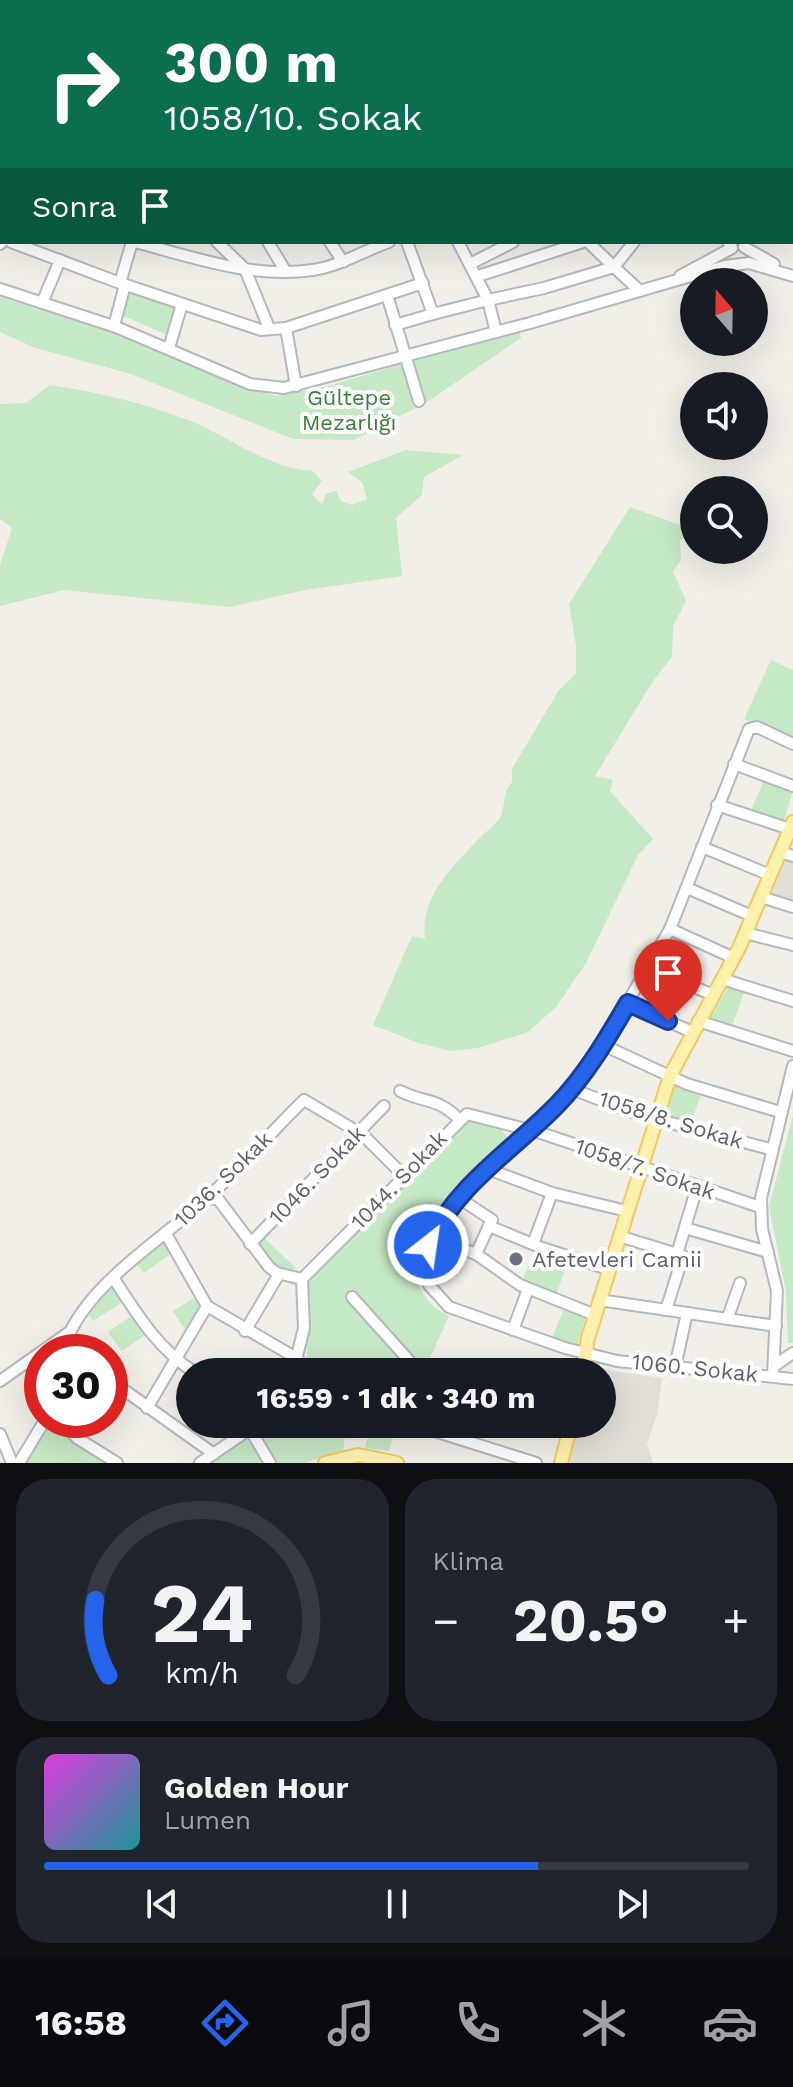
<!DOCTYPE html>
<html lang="tr">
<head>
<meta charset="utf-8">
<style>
  :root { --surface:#171b24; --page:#20242c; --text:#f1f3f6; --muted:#9ea1a6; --line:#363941; --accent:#2563eb }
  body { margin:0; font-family:"Work Sans",sans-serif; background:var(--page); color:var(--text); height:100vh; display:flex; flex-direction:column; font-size:30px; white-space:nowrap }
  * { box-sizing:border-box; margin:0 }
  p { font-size:26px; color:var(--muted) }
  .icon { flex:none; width:44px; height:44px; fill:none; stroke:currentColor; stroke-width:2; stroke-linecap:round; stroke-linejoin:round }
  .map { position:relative; height:1463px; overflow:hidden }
  .details { display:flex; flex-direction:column; gap:16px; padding:16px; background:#0d0f14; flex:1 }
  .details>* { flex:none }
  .top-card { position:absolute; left:0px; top:0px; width:794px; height:244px; box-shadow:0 8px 32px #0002; background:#0b6e4f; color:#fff; overflow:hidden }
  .needle { width:52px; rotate:340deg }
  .buttons { position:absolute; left:680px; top:268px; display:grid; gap:16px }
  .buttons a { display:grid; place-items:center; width:88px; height:88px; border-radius:50%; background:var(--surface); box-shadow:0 8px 32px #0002; font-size:40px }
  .speed { position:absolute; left:24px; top:1334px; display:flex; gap:16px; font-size:40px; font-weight:700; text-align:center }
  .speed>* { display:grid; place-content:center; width:104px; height:104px; border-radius:50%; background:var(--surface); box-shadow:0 8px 32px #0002; line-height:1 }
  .speed .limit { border:12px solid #d22; background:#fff; color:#111 }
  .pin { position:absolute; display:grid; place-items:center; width:68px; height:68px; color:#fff; margin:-82px -34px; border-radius:50% 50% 50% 0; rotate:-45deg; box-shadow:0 0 8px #0007 }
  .pin .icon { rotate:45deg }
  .me { position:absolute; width:88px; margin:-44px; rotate:30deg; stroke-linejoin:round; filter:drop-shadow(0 0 6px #0008) }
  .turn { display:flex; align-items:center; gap:28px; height:168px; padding:0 32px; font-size:36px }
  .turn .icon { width:104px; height:104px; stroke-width:2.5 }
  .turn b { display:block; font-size:56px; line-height:68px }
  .then { display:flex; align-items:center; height:76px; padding:0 32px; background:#0003; gap:16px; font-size:30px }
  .big { font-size:60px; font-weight:700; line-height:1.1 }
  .details .tile { flex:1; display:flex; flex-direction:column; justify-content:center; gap:12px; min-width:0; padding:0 28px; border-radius:32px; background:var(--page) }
  .details .dial { align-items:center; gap:0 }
  .dial svg { height:208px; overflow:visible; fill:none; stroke:var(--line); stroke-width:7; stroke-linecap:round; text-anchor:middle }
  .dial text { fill:var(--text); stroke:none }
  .song { display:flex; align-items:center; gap:24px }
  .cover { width:96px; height:96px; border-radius:12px; background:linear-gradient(135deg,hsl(300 70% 55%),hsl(180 70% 35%)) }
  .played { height:8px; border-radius:4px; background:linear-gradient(90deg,var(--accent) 70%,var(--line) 70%) }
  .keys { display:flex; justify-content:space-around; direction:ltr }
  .heat { display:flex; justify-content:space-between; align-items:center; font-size:44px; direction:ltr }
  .details .tiles { flex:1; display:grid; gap:16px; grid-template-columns:1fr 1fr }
  .tile:last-child { grid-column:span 2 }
  .trip { position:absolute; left:176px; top:1358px; width:440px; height:80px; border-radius:40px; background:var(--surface); box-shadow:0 8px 32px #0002; font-weight:700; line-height:80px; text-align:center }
  .menu { display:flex; height:128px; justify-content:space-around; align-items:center; background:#090b0e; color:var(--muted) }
  .menu .icon { width:56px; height:56px }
  .menu .selected { color:var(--accent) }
  .menu b { font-size:36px; color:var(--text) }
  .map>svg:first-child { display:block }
</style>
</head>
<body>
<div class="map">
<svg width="793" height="1463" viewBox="0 0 793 1463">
  <rect width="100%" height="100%" fill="#f1efe8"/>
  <g fill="#e1ded6">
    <polygon points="782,855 793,859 793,904 766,895"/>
    <polygon points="594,1368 662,1378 657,1415 647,1444 653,1463 569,1463 580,1424 602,1424 602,1372 593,1372"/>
  </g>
  <g fill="#c5e8c5">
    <polygon points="279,0 793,0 793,40 792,2"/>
    <polygon points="126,292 179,308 170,336 119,314"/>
    <polygon points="0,296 124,332 244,387 277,396 324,387 519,330 521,338 427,402 354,440 293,439 131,374 35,348 0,332"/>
    <path d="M50 385C97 392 143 403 188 420 228 436 269 469 313 471L322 481 312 494 322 504 326 494 336 491 341 501 352 505 367 499 362 482 348 472 406 450 463 455 424 477 422 495 396 518 402 576 305 590 230 607 64 590 0 606V565L12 528 0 519V404L26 403Z"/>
    <path d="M630 507 694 530 692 536 680 540 681 560 673 572 686 601 673 626 672 657 653 681 595 776 613 780 610 791 653 839 638 855 586 963 556 1007 528 1032 478 1048 451 1051 416 1042 373 1025 412 936 425 939C419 899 453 865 479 839 485 832 497 824 501 816 506 802 502 794 512 782V769L559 690 576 674V645L569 604Z"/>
    <polygon points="771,660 793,670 793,739 744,719"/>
    <polygon points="764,780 793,790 783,824 750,813"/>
    <polygon points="729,986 745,990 731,1028 709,1020"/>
    <polygon points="673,1083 702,1091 691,1123 663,1114"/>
    <polygon points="793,1116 793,1343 788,1343 786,1292 769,1206"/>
    <path d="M469 1118 498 1126 508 1138C499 1149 486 1157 476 1168 442 1204 378 1281 449 1316L429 1360H407L405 1372H300L307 1355V1284L311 1276Z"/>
    <polygon points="263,1237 297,1269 278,1269 256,1244"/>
    <polygon points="165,1240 172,1253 144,1273 137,1264"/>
    <polygon points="536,1251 568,1262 555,1297 522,1280"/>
    <polygon points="113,1286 123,1302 93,1321 87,1313"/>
    <polygon points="197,1296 202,1307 187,1333 173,1311"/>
    <polygon points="564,1309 585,1318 577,1348 551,1340"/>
    <polygon points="133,1315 147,1334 122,1351 108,1332"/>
    <polygon points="47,1420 56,1420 77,1445 111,1463 23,1463"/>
    <polygon points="265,1424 347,1424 343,1451 304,1463 275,1463 259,1433"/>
    <polygon points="371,1424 396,1424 389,1451 365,1448"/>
    <polygon points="247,1439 264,1463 209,1463 212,1461"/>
  </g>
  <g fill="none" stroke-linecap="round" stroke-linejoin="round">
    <defs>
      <g id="minor">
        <polyline points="79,0 80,2"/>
        <polyline points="177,0 178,2"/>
        <polyline points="248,0 249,2"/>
        <polyline points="19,2 22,0"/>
        <polyline points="151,2 154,0"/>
        <polyline points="229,2 232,0"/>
        <polyline points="0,22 2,24"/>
        <polyline points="792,46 793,45"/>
        <polyline points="792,87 793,88"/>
        <polyline points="0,97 2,99"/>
        <polyline points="792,109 793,108"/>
        <polyline points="792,151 793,153"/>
        <polyline points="0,159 2,158"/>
        <polyline points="792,172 793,171"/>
        <polyline points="0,183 2,184"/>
        <polyline points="11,242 120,283 261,330 286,328 423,283"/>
        <path d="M135 242C192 257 253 279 313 270 340 266 363 251 389 242"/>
        <polyline points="217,242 245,269 269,328"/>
        <polyline points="268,242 286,272"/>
        <polyline points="330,242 343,262"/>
        <polyline points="407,242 433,314 488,300 458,242"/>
        <polyline points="588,242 614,267 634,242"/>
        <polyline points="0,244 2,242"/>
        <polyline points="744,247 774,264"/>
        <polyline points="470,264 513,242"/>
        <polyline points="478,276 583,242"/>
        <polyline points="680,276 732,248 728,242"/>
        <polyline points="120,283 132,242"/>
        <polyline points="0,289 116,327 250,384 284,388 530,323 725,266 749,263 793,276"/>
        <polyline points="387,295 419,401"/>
        <polyline points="42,303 60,260"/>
        <polyline points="395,325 433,314"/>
        <polyline points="114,326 125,285"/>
        <polyline points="286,328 296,386"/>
        <polyline points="496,332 488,300 544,288 614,267 640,291"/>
        <polyline points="169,348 182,304"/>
        <polyline points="793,744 757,727 749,729 670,929 603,1045 572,1089 531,1131 482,1170 449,1209 428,1245 424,1266 429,1285 449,1307 565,1348 617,1361 793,1379"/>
        <polyline points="734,764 793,786"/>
        <polyline points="717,805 790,829"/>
        <polyline points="702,847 770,875"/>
        <polyline points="780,852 793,856"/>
        <polyline points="687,888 752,916"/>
        <polyline points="761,897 793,907"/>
        <polyline points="670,929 734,958"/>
        <polyline points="745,933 793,945"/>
        <polyline points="648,967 713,995"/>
        <polyline points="722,979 793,1001"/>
        <polyline points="628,1003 692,1032"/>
        <polyline points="698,1021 793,1051"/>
        <polyline points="603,1045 687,1084 780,1112"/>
        <polyline points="572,1089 637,1114 770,1149"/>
        <path d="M400 1091C426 1104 437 1097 459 1119"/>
        <polyline points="485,1168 552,1193 627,1211"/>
        <polyline points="208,1198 218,1199 269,1267 277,1273 302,1279"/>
        <polyline points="459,1198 492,1220 489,1226"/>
        <polyline points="489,1226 542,1248 608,1269"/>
        <polyline points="685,1228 768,1252"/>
        <polyline points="166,1234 207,1306 298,1359"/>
        <polyline points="619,1236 677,1254"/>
        <polyline points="432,1237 476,1254 489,1226"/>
        <polyline points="250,1244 384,1106"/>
        <polyline points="533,1244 552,1193"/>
        <polyline points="476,1254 520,1285 595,1315"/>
        <path d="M114 1279C137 1314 158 1349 194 1372"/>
        <polyline points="302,1279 467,1114 541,1133 760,1207"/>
        <polyline points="352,1297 413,1365 433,1372"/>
        <polyline points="599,1300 776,1326"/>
        <polyline points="666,1310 683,1256 677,1254 697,1187"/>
        <polyline points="728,1317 740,1283"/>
        <polyline points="513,1330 528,1289"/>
        <polyline points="245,1331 279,1274"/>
        <polyline points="68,1333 84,1352"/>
        <path d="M62 1352C81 1288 156 1244 204 1201 239 1170 270 1133 304 1100L363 1135 404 1176"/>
        <polyline points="774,1366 793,1353"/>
        <polyline points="675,1367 687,1313"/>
        <polyline points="293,1372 304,1328 302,1279"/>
        <polyline points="773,1375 777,1291 762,1229 761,1198 793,1066"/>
        <polyline points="110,1380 214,1454"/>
        <polyline points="0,1381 68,1333"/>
        <polyline points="147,1408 207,1306"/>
        <polyline points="62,1420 77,1438 117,1463"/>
        <polyline points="412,1424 536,1463"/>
        <polyline points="251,1431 270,1463"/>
        <polyline points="0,1434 12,1463"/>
        <polyline points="19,1463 45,1420"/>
        <polyline points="200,1463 257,1424"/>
      </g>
      <g id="major">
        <polyline points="583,1372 588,1338 670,1076 739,948 793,822"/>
        <polyline points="325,1463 358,1455 397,1463"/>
        <polyline points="561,1463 571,1424"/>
      </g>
    </defs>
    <use href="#minor" stroke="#b5b8bc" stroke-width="14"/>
    <use href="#major" stroke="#f2c960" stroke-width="16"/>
    <use href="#minor" stroke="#fff" stroke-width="10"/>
    <use href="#major" stroke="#fff2af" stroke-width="12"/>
  </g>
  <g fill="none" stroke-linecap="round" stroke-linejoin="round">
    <defs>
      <path id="route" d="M428 1245C457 1184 512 1151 557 1105 586 1075 607 1039 628 1003L668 1021"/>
    </defs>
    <use href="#route" stroke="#184099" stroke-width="20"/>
    <use href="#route" stroke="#2563eb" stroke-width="14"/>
  </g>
  <circle fill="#6b7280" stroke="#fff" stroke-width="3" cx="516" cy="1259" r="8"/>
  <g text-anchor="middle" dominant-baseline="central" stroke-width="8" stroke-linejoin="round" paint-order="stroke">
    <g font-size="22" fill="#348238" stroke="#fff">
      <text x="349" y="397">Gültepe<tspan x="349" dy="25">Mezarlığı</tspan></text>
    </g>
    <g font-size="22" fill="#5f6368" stroke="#fff">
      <text transform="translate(671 1120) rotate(17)">1058/8. Sokak</text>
      <text transform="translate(645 1169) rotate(19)">1058/7. Sokak</text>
      <text transform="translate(317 1175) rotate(-46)">1046. Sokak</text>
      <text transform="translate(223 1179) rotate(-44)">1036. Sokak</text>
      <text transform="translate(399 1180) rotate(-46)">1044. Sokak</text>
      <text transform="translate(695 1368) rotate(6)">1060. Sokak</text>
    </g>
    <g font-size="22" fill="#5b616d" stroke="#fff" text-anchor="start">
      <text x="532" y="1259">Afetevleri Camii</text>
    </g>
  </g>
</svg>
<div class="buttons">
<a><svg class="needle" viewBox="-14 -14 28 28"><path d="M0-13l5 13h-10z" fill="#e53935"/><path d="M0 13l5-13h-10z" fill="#9ea1a6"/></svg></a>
<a><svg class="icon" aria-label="sound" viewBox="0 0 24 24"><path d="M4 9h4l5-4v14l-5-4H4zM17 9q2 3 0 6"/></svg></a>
<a><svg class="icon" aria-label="search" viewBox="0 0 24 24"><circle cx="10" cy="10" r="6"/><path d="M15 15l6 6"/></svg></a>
</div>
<div class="speed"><div class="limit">30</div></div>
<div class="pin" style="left:668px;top:1021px;background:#d93025"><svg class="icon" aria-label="arrive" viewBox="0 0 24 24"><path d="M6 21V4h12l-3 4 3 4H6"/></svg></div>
<svg class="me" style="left:428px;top:1245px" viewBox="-20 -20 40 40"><circle r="17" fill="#2563eb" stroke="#fff" stroke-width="3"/><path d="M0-11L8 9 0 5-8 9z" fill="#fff"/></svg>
<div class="trip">16:59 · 1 dk · 340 m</div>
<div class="top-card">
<div class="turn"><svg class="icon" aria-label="right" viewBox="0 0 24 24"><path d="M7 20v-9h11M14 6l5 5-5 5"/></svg><div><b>300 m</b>1058/10. Sokak</div></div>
<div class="then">Sonra<svg class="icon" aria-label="arrive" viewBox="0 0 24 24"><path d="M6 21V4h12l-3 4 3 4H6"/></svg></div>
</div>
</div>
<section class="details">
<div class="tiles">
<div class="tile dial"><svg viewBox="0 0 100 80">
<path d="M14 69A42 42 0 1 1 86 69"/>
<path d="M14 69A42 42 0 0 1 9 40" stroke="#2563eb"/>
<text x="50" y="56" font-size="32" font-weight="700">24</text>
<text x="50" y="72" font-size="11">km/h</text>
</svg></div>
<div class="tile"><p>Klima</p>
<div class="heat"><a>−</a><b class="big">20.5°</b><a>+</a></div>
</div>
<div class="tile">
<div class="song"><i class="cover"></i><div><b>Golden Hour</b><p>Lumen</p></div></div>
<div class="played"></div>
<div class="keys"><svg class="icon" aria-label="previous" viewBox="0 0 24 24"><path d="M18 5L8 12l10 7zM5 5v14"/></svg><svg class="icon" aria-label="pause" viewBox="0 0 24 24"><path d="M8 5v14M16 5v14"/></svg><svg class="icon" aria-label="next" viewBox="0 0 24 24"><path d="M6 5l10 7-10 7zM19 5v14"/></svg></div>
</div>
</div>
</section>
<nav class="menu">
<b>16:58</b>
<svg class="icon selected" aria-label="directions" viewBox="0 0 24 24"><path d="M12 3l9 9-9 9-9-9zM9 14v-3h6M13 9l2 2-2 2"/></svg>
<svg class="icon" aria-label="music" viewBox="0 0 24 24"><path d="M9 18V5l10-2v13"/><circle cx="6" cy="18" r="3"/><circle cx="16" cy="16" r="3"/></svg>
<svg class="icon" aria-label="phone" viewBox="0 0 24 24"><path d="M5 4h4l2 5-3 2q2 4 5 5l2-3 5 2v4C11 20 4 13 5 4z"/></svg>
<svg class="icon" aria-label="climate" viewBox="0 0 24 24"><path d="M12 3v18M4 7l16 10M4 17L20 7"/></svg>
<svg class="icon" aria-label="car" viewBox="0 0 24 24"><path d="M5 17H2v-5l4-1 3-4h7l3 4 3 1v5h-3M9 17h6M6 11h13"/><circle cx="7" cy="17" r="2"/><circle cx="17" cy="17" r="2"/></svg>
</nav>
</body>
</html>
